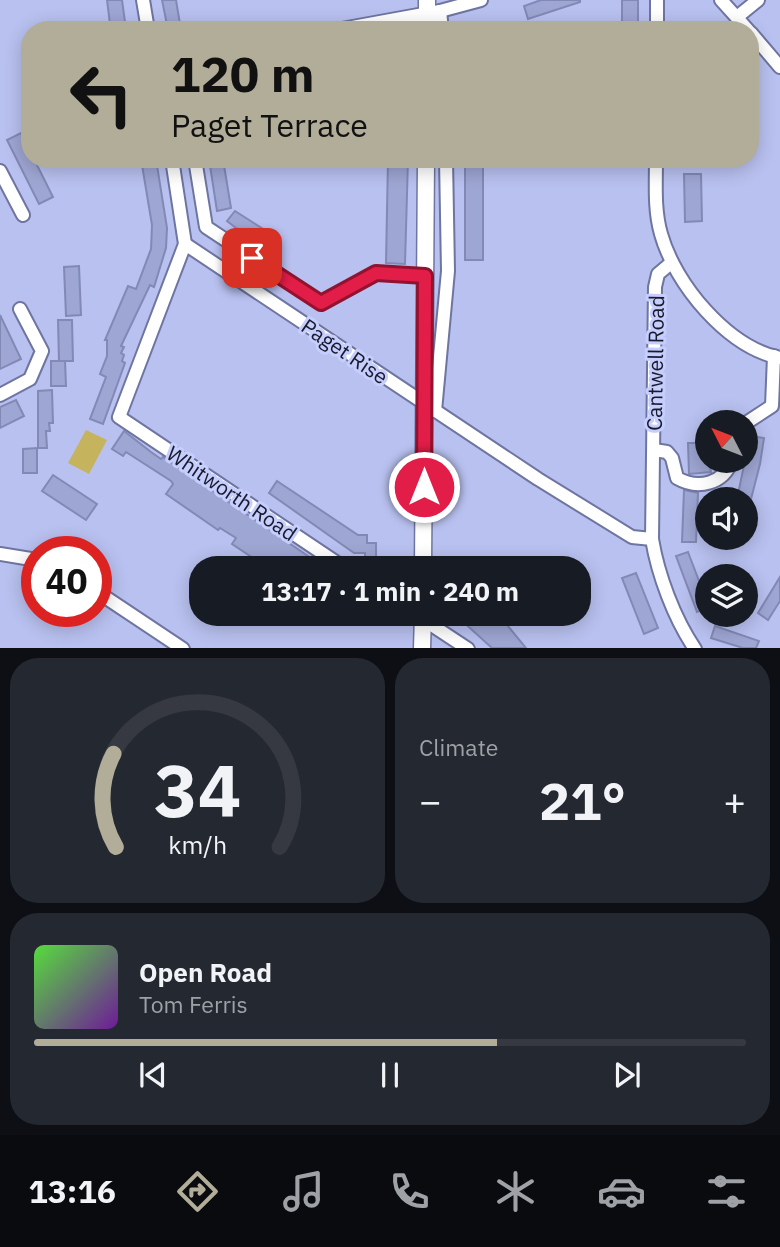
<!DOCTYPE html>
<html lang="en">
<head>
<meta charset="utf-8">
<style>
  :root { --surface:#171b24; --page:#242831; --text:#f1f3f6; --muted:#9ea1a6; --line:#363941; --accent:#b1ad98 }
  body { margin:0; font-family:"IBM Plex Sans",sans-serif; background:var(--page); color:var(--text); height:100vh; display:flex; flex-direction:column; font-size:26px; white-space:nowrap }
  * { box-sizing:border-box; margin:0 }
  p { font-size:23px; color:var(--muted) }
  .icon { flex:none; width:38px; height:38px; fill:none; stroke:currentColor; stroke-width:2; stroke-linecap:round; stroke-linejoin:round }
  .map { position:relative; height:648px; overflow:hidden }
  .panel { display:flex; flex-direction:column; gap:10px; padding:10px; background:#0d0f14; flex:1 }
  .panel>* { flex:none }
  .guide { position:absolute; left:21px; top:21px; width:738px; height:147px; border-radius:28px; box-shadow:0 4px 18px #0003; background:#b1ad98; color:#111; overflow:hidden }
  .needle { width:46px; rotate:312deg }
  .tools { position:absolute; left:695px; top:410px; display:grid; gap:14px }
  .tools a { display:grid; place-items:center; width:63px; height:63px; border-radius:50%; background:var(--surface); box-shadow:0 4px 18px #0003; font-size:35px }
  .speed { position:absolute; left:21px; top:536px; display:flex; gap:14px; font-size:35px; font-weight:700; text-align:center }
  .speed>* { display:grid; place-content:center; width:91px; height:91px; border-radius:50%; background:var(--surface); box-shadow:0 4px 18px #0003; line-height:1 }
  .speed .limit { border:10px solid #d22; background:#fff; color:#111 }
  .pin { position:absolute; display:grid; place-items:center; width:60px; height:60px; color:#fff; margin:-30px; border-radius:14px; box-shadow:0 4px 10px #0006 }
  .me { position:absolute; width:77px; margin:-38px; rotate:0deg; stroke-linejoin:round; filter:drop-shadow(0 0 5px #0008) }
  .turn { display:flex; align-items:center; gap:24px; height:147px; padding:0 35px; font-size:32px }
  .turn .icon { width:91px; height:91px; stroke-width:2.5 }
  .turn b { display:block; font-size:49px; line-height:60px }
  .big { font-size:52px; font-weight:800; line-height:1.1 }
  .panel .widget { flex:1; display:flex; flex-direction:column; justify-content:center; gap:10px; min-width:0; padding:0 24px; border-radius:28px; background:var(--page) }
  .panel .dial { align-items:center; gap:0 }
  .dial svg { height:182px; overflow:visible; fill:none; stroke:var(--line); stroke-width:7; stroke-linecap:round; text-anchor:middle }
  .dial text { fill:var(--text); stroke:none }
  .song { display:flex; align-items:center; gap:21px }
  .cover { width:84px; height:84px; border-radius:10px; background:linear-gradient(135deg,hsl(110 70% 55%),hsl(280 70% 35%)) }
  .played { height:7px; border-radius:4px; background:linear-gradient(90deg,var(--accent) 65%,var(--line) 65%) }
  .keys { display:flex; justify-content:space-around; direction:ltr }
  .heat { display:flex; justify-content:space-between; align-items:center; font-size:38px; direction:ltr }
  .panel .tiles { flex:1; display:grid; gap:10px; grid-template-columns:1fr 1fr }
  .widget:last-child { grid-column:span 2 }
  .trip { position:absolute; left:189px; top:556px; width:402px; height:70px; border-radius:28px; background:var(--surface); box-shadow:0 4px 18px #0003; font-weight:800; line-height:70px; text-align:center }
  .dock { display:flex; height:112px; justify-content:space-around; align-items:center; background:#090b0e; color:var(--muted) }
  .dock .icon { width:49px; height:49px }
  .dock .active { color:var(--accent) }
  .dock b { font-size:32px; color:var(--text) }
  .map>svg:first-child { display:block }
</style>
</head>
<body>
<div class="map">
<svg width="780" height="649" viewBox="0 0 780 649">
  <rect width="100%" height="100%" fill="#b9c1f0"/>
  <polygon fill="#c6b35d" points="86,430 107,440 89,474 68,463"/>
  <g fill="#9ea6d3" stroke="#8289b5" stroke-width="2">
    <polygon points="107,0 122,0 125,22 110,24"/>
    <polygon points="162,0 176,0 181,30 168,30"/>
    <polygon points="541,0 580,0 580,2 528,19 524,6"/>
    <rect x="622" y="0" width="16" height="30"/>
    <polygon points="21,133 30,151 30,159 34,159 53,197 39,204 7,140"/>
    <polygon points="141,159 156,159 167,228 166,248 154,287 150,285 121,346 124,347 121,353 124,355 122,361 125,363 103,424 90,419 106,377 100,374 107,356 107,340 105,340 128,286 136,289 151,249 152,225"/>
    <polygon points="209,159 223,159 231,208 217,211"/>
    <polygon points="388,159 408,159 405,264 386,263"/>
    <rect x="465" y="159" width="18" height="101"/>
    <polygon points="684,174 701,174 702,221 685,222"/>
    <polygon points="235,211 271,234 261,247 227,221"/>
    <polygon points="79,266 81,315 66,316 64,267"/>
    <polygon points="0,315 21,359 0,369"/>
    <polygon points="58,320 72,320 73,361 59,361"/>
    <polygon points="51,361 65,361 66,386 51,386"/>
    <polygon points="52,390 53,423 49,423 50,431 46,431 47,448 38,448 38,391"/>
    <polygon points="16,400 24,416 0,428 0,407"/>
    <polygon points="124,431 151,452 161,459 163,457 327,569 274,569 258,558 256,560 232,544 236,538 220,528 218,530 166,494 173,484 171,481 126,452 123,456 112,449"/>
    <polygon points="750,436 764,438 760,464 751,499 737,499"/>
    <polygon points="688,443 707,443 711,472 689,474"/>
    <polygon points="37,448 37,473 23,473 23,449"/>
    <polygon points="53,475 97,504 86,520 42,491"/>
    <polygon points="277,481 358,535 367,535 367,543 376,543 376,559 365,559 365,553 354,553 269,493"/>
    <polygon points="684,490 698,493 696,542 682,542"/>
    <polygon points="688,552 707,602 707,608 697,612 676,556"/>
    <polygon points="636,573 658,628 644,634 622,578"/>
    <polygon points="780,577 780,601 768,620 758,613"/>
    <polygon points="466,614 498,614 526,648 492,648 461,620"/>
    <polygon points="715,626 759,641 756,648 743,648 711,638"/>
  </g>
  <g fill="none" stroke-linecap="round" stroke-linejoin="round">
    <defs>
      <g id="street">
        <polyline points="143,0 148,30"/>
        <polyline points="721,0 748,30"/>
        <polyline points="440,11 442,30"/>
        <polyline points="737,17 758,0"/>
        <polyline points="336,30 440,11 481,0"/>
        <polyline points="657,30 657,0"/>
        <polyline points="751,33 780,67"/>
        <polyline points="172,159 185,244 119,417 346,569"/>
        <polyline points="195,159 206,227 321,303 376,273 425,276"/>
        <path d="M656 159C656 184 654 210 661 234 675 284 727 347 780 358"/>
        <polyline points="0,171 23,215"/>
        <polyline points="185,244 538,479 632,537 652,539"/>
        <path d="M671 263 658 274 655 287 652 539C658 575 674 618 695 649"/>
        <polyline points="0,395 30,379 42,351 20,309"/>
        <polyline points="435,411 448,271 446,159"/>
        <polyline points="746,423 772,406 774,356"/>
        <path d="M654 450 667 452 672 458 677 478C698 490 724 484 732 460"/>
        <polyline points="0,554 37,560"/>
        <polyline points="96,591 183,649"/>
        <polyline points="418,616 468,649"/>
      </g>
      <g id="secondary">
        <polyline points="427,30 427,0"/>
        <polyline points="423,569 426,159"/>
        <polyline points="422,649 423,614"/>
      </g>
    </defs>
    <use href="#street" stroke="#6e75a0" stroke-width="16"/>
    <use href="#secondary" stroke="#6e75a0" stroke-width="19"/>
    <use href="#street" stroke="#fff" stroke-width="12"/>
    <use href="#secondary" stroke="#fff" stroke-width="16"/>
  </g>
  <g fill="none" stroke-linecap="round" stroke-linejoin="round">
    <defs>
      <polyline id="route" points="252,258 321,303 376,273 425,276 424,487"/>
    </defs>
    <use href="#route" stroke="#92132f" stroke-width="18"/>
    <use href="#route" stroke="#e11d48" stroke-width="12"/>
  </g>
  <g text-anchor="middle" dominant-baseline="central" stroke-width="6" stroke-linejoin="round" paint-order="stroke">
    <g font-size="21" fill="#181b2c" stroke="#c6cefd">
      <text transform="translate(345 351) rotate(34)">Paget Rise</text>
      <text transform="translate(655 363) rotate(-89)">Cantwell Road</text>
      <text transform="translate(232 493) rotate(34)">Whitworth Road</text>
    </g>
  </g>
</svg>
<div class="tools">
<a><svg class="needle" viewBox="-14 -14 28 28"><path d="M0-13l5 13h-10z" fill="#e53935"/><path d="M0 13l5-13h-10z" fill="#9ea1a6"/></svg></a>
<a><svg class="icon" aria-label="sound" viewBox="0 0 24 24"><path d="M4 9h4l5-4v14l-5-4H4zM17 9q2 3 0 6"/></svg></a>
<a><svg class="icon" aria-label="layers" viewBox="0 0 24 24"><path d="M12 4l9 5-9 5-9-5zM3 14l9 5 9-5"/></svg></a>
</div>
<div class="speed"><div class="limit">40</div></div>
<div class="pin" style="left:252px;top:258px;background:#d93025"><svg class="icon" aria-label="arrive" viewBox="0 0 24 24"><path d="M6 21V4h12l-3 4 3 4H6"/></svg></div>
<svg class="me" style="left:424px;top:487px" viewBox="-20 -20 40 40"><circle r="17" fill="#e11d48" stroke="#fff" stroke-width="3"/><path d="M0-11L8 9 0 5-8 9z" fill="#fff"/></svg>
<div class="trip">13:17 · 1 min · 240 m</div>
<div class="guide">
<div class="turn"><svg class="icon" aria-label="left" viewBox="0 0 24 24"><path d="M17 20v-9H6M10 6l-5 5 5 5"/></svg><div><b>120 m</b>Paget Terrace</div></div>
</div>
</div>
<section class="panel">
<div class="tiles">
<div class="widget dial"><svg viewBox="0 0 100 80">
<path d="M14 69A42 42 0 1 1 86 69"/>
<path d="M14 69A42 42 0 0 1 13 28" stroke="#b1ad98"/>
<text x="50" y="56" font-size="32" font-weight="700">34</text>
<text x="50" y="72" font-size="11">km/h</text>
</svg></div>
<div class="widget"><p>Climate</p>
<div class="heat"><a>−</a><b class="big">21°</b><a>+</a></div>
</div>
<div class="widget">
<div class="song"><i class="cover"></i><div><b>Open Road</b><p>Tom Ferris</p></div></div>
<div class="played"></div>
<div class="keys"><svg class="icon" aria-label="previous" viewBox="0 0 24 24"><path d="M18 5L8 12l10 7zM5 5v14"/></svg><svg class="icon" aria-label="pause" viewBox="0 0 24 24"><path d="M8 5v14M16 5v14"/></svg><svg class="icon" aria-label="next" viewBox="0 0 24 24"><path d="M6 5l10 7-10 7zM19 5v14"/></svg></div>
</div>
</div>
</section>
<nav class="dock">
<b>13:16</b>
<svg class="icon active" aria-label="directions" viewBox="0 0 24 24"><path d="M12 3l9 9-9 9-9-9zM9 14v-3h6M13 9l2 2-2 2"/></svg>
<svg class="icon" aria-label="music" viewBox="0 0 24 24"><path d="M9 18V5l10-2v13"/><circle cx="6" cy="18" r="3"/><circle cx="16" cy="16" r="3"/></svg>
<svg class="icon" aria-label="phone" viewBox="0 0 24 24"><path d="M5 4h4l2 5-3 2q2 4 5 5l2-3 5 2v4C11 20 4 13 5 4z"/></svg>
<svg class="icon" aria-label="climate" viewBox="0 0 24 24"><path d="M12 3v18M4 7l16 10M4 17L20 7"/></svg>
<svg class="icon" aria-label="car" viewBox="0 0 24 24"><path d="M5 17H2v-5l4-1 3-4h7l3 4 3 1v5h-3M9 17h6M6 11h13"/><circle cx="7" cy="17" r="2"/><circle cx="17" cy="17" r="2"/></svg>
<svg class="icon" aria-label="filters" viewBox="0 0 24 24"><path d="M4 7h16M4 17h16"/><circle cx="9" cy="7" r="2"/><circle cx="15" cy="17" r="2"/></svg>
</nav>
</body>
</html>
